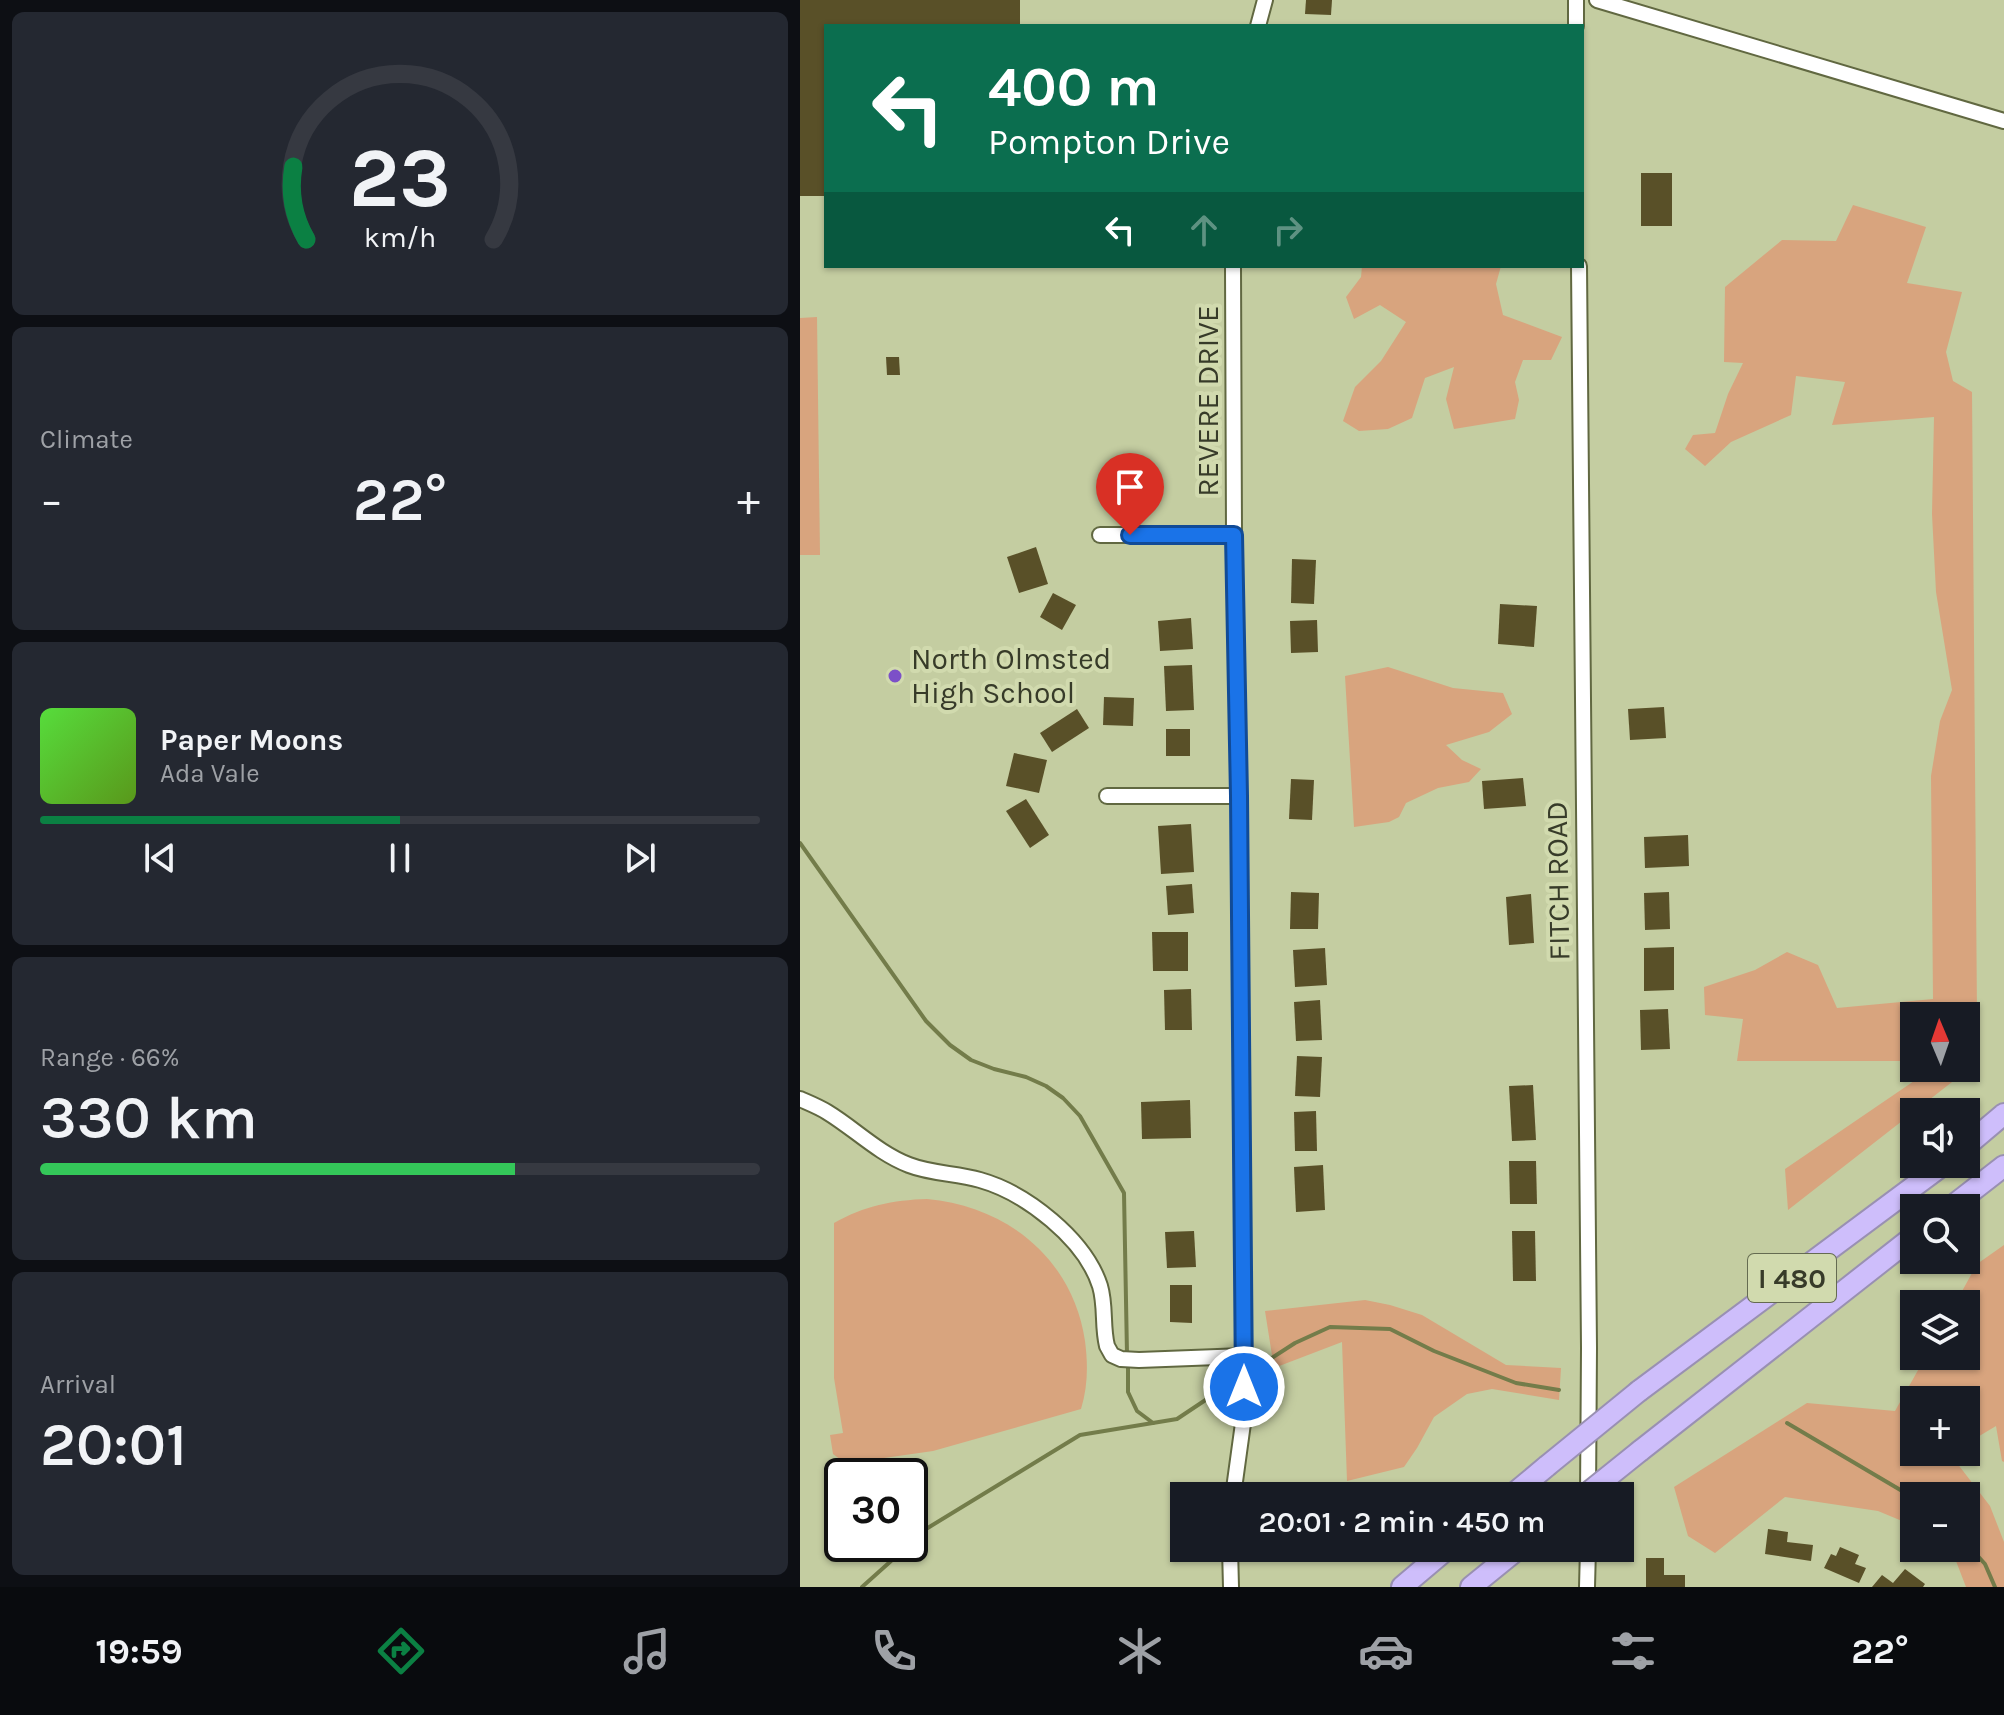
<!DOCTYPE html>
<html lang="en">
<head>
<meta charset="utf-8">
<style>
  :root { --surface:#171b24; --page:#242831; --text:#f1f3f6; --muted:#9ea1a6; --line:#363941; --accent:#0b8043 }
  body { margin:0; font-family:Karla,sans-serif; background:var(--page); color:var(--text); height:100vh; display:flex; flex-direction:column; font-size:30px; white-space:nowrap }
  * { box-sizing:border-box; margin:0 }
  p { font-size:26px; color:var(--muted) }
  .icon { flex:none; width:44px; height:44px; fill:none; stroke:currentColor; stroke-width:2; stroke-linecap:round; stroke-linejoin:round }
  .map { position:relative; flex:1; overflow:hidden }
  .panel { display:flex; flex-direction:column; gap:12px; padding:12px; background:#0d0f14; width:800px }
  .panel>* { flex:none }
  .top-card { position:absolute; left:24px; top:24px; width:760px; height:244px; border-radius:0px; box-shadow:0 2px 6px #0004; background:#0b6e4f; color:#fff; overflow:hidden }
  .needle { width:52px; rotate:358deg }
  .buttons { position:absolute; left:1100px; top:1002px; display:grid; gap:16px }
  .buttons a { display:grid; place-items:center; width:80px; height:80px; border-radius:0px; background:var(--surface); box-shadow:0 2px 6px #0004; font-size:40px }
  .speed { position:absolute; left:24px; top:1458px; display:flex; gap:16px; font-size:40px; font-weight:700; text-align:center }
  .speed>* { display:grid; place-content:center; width:104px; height:104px; border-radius:50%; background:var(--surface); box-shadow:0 2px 6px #0004; line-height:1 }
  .speed .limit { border:4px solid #111; border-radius:12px; background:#fff; color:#111 }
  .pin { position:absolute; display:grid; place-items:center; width:68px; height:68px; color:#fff; margin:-82px -34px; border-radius:50% 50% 50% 0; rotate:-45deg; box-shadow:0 0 8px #0007 }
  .pin .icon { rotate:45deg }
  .me { position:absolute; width:88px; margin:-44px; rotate:0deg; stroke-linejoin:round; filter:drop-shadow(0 0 6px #0008) }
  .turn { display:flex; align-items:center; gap:28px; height:168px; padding:0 32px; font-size:36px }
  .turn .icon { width:104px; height:104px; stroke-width:2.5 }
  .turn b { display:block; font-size:56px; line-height:68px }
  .lanes { display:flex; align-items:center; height:76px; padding:0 32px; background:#0003; justify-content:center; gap:40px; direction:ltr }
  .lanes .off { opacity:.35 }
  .big { font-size:60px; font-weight:600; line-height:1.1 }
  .panel .widget { flex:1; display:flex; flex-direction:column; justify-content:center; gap:12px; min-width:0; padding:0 28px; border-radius:12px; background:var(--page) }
  .panel .dial { align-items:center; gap:0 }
  .dial svg { height:208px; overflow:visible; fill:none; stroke:var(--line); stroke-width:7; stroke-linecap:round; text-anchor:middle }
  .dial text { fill:var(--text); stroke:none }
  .song { display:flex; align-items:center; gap:24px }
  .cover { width:96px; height:96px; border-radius:12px; background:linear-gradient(135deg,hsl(110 70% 55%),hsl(90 70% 35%)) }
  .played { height:8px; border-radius:4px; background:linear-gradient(90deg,var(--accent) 50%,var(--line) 50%) }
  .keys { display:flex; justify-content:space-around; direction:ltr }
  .heat { display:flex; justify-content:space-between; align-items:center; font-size:44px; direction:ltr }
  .charge { height:12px; border-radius:6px; background:linear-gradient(90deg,#34c759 66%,var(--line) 0) }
  .trip { position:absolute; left:370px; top:1482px; width:464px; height:80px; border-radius:0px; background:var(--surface); box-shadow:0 2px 6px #0004; font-weight:600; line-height:80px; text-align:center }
  .tabs { display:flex; height:128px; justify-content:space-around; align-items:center; background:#090b0e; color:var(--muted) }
  .tabs .icon { width:56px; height:56px }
  .tabs .active { color:var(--accent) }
  .tabs b { font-size:36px; color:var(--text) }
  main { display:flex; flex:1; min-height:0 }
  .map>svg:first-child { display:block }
</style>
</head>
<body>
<main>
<section class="panel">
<div class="widget dial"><svg viewBox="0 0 100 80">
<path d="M14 69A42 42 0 1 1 86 69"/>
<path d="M14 69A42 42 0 0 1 9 41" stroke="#0b8043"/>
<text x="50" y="56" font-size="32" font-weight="700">23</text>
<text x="50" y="72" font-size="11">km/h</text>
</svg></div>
<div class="widget"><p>Climate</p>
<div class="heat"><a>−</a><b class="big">22°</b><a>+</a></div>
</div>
<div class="widget">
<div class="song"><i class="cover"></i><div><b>Paper Moons</b><p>Ada Vale</p></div></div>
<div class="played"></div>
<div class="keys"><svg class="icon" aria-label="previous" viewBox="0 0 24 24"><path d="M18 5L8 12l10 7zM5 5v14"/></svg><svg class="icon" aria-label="pause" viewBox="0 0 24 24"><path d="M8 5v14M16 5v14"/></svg><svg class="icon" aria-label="next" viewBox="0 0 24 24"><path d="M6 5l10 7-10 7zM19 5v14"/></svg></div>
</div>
<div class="widget"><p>Range · 66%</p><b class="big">330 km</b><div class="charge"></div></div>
<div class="widget"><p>Arrival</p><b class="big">20:01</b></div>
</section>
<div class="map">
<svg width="1204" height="1587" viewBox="0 0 1204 1587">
  <rect width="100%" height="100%" fill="#c4cda1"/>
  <g fill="#d8a47e">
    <polygon points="1053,205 1126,227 1107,283 1162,292 1146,352 1153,381 1172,392 1177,1015 1170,1068 988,1210 985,1169 1117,1079 1120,1068 1166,1068 1166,1016 1114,1016 1114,1061 937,1061 943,1019 905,1015 904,987 955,970 987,952 1018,965 1037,1008 1133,999 1131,776 1140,721 1152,690 1136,592 1132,514 1134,417 1032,425 1045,382 996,376 991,415 931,442 905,466 885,449 893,435 915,433 928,394 943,363 924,362 925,287 982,240 1036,241"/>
    <polygon points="562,266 701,266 696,284 703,315 762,337 751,360 723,360 715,382 719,400 715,419 654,429 646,399 654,367 625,378 612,418 588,429 559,431 543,421 555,387 581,361 606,322 580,305 554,319 546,297 561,277"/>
    <polygon points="17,317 20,555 0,555 0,318"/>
    <polygon points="588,667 653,688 703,693 712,714 689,732 646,745 662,760 681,769 669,782 638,788 606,803 599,817 589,822 554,827 545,676"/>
    <path d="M127 1199C207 1206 273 1259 285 1341 288 1364 288 1386 281 1409L133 1451 77 1459 79 1472 60 1474 33 1454 30 1435 43 1433 34 1378V1223C64 1206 93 1200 127 1199Z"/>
    <polygon points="1204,1245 1204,1462 1202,1461 1196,1426 1166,1444 1166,1400 1114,1400 1114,1452 1153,1452 1150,1454 1190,1506 1204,1542 1204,1587 1166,1587 1151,1548 1166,1548 1166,1496 1114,1496 1114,1526 1078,1511 985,1497 915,1553 888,1536 874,1487 1007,1403 1095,1411 1126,1356 1166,1356 1166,1304 1155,1304 1177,1264"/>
    <polygon points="565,1300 590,1305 622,1315 706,1365 761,1368 759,1400 692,1389 667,1394 634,1417 617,1448 604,1467 547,1481 542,1342 474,1368 465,1311"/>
  </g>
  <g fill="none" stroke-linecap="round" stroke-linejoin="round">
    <g stroke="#737c4a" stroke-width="4">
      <polyline points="0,843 126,1021 150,1045 171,1060 194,1069 226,1077 246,1086 263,1098 280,1116 324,1193 327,1354"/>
      <polyline points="467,1361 495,1343 530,1327 590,1329 634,1351 716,1383 759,1390"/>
      <polyline points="328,1363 328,1392 337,1411 353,1423"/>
      <polyline points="987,1423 1114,1498"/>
      <polyline points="1166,1543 1185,1564 1195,1587"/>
      <polyline points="110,1544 126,1529 280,1435 377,1419 422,1389"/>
      <polyline points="62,1587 110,1544"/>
    </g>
  </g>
  <g fill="#595028">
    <polygon points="0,0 220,0 220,26 26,26 26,196 0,196"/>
    <polygon points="506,0 532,0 531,15 505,14"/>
    <rect x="841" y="173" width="31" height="53"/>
    <polygon points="86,357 99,357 100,375 87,375"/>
    <polygon points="236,547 248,584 219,593 207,557"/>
    <polygon points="492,559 516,560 514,604 491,603"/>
    <polygon points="253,593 276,605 262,630 240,617"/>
    <polygon points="700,604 737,606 734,647 698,644"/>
    <polygon points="391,618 393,649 360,651 358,621"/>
    <polygon points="517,620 518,652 491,653 490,621"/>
    <polygon points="392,665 394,710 366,711 364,666"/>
    <polygon points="304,697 334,698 333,726 303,725"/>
    <polygon points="864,707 866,738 830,740 828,709"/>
    <polygon points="277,709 289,728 252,752 240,733"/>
    <rect x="366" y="729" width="24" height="27"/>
    <polygon points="214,753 247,760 239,793 206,786"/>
    <polygon points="723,778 726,806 684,809 682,781"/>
    <polygon points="491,779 514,780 512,820 489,819"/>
    <polygon points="226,799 249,835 230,848 206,811"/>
    <polygon points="391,824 394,872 361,874 358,826"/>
    <polygon points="888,835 889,866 845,868 844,837"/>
    <polygon points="392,884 394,913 368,915 366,886"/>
    <polygon points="491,892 519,893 518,929 490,929"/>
    <polygon points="869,892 870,929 845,930 844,893"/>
    <polygon points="731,894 734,943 709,945 706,897"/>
    <polygon points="352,932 388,932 388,971 353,971"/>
    <polygon points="874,947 874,990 844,991 844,948"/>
    <polygon points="525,948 527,985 495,987 493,950"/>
    <polygon points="391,989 392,1030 365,1030 364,990"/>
    <polygon points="520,1000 522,1040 496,1041 494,1002"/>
    <polygon points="868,1009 870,1049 841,1050 840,1010"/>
    <polygon points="497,1056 522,1057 520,1097 495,1096"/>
    <polygon points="733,1085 736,1140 712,1141 709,1086"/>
    <polygon points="390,1100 391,1138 342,1139 341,1102"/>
    <polygon points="516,1111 517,1151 495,1151 494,1112"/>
    <polygon points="709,1161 736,1161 737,1204 710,1204"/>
    <polygon points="523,1165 525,1210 496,1212 494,1167"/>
    <polygon points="394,1231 396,1267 367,1268 365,1232"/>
    <polygon points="712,1231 735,1231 736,1281 713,1281"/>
    <polygon points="370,1285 392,1285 392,1323 370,1322"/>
    <polygon points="968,1529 988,1532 987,1542 1013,1545 1011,1561 965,1554"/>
    <polygon points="1040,1547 1059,1555 1055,1564 1066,1568 1059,1583 1024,1568 1031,1554 1036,1556"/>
    <polygon points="846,1558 864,1558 864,1575 885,1575 885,1587 846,1587"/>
    <polygon points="1105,1569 1125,1584 1123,1587 1072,1587 1082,1575 1093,1583"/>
  </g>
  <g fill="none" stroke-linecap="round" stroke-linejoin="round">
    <defs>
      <g id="minor">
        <polyline points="776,0 776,26"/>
        <polyline points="797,0 1204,121"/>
        <polyline points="458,26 465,0"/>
        <polyline points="433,266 434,535 439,796 444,1416 433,1496"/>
        <polyline points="779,266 789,1348 788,1496"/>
        <polyline points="300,535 434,535"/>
        <polyline points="307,796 439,796"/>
        <path d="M0 1099C9 1103 19 1107 27 1112 55 1129 78 1153 109 1165 132 1174 157 1173 180 1180 226 1193 285 1239 300 1286 306 1306 302 1326 307 1346L312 1355 321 1359 339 1360 444 1356"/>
        <polyline points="430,1548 431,1587"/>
        <polyline points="787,1587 788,1548"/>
      </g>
      <g id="highway">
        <polyline points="1166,1146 1204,1114"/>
        <polyline points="1150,1208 1204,1166"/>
        <polyline points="839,1391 1144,1164"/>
        <polyline points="840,1451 1114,1236"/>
        <polyline points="711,1496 747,1466"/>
        <polyline points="602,1587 648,1548"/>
        <polyline points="671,1587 719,1548"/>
      </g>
    </defs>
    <use href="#minor" stroke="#616841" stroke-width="18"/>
    <use href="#highway" stroke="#9990b2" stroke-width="24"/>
    <use href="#minor" stroke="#fff" stroke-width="14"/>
    <use href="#highway" stroke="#cebefb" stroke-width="20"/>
    <defs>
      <g id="highway-bridge">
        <polyline points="747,1466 839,1391"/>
        <polyline points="784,1496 840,1451"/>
      </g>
    </defs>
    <use href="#highway-bridge" stroke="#9990b2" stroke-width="24" stroke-linecap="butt"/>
    <use href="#highway-bridge" stroke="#cebefb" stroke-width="20"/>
  </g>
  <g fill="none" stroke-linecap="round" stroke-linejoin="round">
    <defs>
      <polyline id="route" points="330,535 434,535 439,796 444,1387"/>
    </defs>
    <use href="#route" stroke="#114b97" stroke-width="20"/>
    <use href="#route" stroke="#1a73e8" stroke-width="14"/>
  </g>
  <circle fill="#7c50c8" stroke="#d1daae" stroke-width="3" cx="95" cy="676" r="8"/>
  <g text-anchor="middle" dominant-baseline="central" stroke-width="8" stroke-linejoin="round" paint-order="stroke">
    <rect fill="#d1daae" stroke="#656b51" stroke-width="2" x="948" y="1254" width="88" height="48" rx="6"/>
    <g font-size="28" font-weight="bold" fill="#373b29">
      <text x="992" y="1278">I 480</text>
    </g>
    <g font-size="30" fill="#373b29" stroke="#d1daae">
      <text transform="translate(408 401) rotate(-90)">REVERE DRIVE</text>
      <text transform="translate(758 881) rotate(-91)">FITCH ROAD</text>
    </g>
    <g font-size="30" fill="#373b29" stroke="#d1daae" text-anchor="start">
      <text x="111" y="659">North Olmsted<tspan x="111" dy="34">High School</tspan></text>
    </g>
  </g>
</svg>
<div class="buttons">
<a><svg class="needle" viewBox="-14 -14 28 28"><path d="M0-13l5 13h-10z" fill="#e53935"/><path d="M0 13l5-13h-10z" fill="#9ea1a6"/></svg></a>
<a><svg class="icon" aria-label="sound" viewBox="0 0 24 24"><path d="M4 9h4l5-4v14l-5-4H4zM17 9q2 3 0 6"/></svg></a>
<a><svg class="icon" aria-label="search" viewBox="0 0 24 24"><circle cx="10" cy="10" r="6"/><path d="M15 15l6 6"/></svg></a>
<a><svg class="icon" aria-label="layers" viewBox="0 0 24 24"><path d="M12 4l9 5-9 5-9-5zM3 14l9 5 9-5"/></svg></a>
<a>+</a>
<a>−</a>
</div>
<div class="speed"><div class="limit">30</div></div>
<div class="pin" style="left:330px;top:535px;background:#d93025"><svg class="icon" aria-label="arrive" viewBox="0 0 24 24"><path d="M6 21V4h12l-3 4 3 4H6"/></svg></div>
<svg class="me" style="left:444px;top:1387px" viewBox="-20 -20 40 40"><circle r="17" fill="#1a73e8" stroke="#fff" stroke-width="3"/><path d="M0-11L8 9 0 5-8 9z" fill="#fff"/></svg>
<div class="trip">20:01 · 2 min · 450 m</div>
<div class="top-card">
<div class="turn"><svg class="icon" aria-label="left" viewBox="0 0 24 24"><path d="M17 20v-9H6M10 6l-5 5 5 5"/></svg><div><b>400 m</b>Pompton Drive</div></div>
<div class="lanes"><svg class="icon" aria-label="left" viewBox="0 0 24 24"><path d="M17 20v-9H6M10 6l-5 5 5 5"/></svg><svg class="icon off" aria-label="ahead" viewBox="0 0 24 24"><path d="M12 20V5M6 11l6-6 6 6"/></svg><svg class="icon off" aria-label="right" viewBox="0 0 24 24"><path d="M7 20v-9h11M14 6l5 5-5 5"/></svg></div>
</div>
</div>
</main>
<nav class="tabs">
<b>19:59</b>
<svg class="icon active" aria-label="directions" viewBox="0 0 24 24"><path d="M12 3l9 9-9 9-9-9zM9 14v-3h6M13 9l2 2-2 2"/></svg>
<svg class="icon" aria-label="music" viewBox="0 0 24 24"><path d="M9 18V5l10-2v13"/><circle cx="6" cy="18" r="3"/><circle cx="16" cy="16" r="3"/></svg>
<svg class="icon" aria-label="phone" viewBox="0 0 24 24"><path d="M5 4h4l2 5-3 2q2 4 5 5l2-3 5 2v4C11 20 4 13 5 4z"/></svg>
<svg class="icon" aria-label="climate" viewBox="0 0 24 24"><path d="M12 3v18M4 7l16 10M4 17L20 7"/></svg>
<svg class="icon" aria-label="car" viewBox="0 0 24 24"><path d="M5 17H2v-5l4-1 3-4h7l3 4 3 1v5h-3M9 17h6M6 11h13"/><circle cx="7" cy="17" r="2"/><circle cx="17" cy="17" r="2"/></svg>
<svg class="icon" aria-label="filters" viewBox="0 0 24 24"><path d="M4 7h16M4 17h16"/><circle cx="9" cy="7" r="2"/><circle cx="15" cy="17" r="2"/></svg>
<b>22°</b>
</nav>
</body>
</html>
